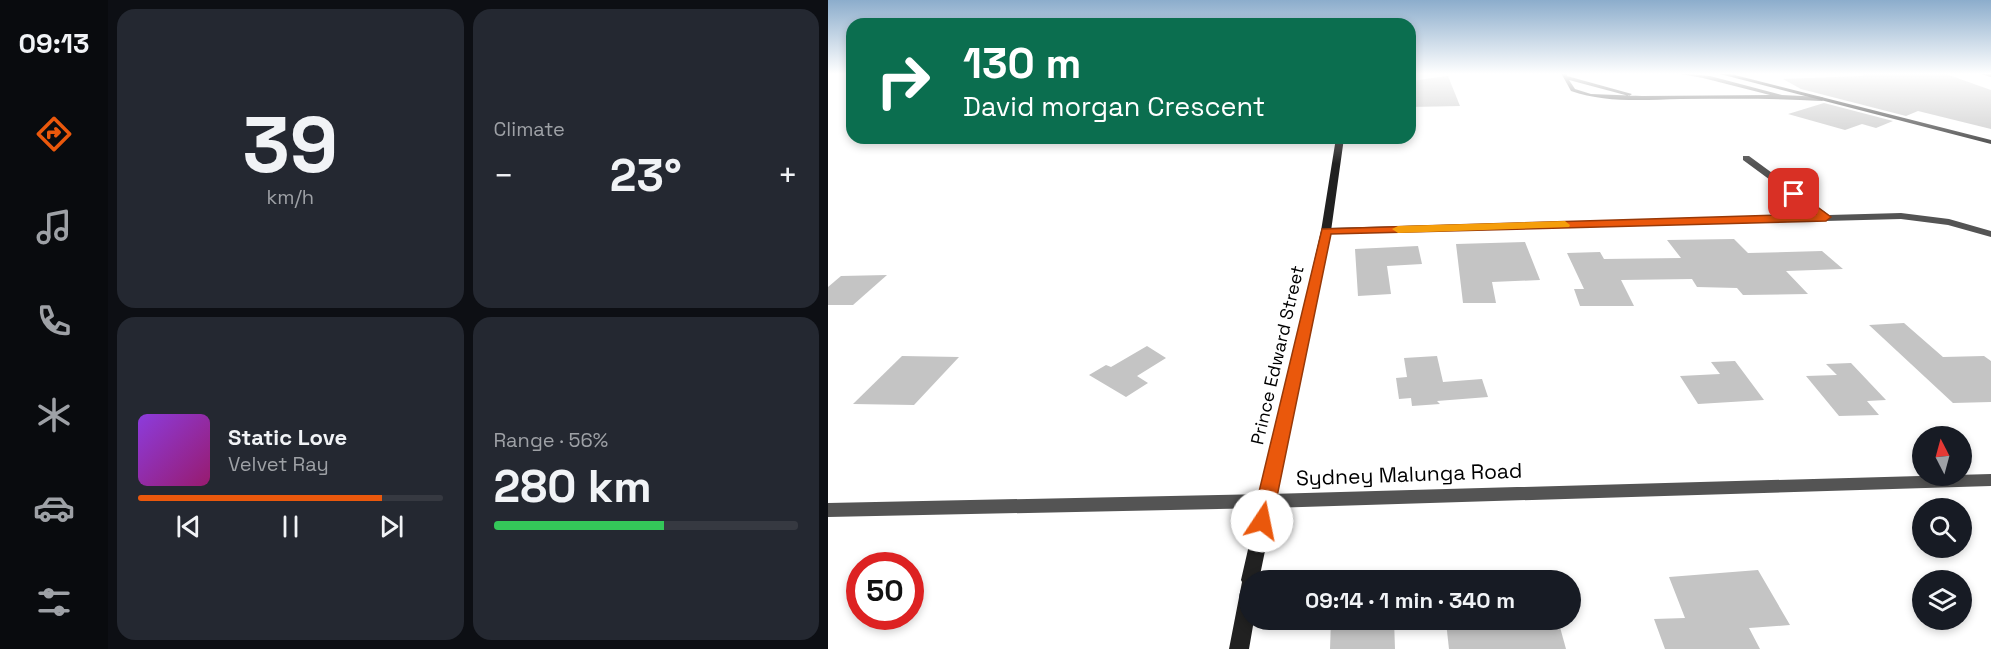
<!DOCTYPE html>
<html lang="en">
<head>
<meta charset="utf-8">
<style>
  :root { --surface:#171b24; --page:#242831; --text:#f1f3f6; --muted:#9ea1a6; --line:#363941; --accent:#ea580c }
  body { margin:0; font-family:"Space Grotesk",sans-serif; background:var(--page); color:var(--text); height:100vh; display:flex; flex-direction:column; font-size:22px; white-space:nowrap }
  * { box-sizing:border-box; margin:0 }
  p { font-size:20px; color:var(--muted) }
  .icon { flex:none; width:33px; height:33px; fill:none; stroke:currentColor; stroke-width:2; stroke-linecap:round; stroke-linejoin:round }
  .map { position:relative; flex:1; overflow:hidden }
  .panel { display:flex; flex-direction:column; gap:9px; padding:9px; background:#0d0f14; width:720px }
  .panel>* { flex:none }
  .hud { position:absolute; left:18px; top:18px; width:570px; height:126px; border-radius:18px; box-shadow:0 3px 9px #0003; background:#0b6e4f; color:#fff; overflow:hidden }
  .needle { width:39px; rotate:354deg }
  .fabs { position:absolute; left:1084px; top:426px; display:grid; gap:12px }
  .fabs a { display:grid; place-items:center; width:60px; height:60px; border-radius:50%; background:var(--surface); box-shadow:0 3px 9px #0003; font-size:30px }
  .speed { position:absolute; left:18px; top:552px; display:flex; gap:12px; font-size:30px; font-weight:700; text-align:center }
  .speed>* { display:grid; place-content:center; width:78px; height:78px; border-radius:50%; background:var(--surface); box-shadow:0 3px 9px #0003; line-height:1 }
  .speed .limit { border:9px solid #d22; background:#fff; color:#111 }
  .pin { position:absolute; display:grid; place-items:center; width:51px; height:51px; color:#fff; margin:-26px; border-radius:12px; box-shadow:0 3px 9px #0006 }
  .me { position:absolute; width:66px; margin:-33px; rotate:11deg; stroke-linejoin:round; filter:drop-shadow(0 0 4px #0008) }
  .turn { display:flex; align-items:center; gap:21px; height:126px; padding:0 18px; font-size:27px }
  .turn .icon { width:78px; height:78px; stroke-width:2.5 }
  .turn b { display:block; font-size:42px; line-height:51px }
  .big { font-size:45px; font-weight:800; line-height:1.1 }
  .panel .tile { flex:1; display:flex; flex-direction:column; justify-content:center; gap:9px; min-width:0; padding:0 21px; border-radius:18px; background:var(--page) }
  .panel .dial { align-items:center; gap:0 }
  .dial b { font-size:78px; line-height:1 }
  .song { display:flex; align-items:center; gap:18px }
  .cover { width:72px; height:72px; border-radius:9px; background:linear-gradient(135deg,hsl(270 70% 55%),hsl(320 70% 35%)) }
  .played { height:6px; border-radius:3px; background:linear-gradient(90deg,var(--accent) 80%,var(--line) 80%) }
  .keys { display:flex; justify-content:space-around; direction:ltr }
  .heat { display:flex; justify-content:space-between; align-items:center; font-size:33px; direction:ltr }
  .charge { height:9px; border-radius:4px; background:linear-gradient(90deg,#34c759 56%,var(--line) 0) }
  .panel .tiles { flex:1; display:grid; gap:9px; grid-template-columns:repeat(2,1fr) }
  .trip { position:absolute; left:411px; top:570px; width:342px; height:60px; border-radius:30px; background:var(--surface); box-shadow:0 3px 9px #0003; font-weight:800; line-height:60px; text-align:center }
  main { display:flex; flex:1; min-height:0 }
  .tabs { display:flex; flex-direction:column; width:108px; justify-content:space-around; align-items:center; background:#090b0e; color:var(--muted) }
  .tabs .icon { width:42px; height:42px }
  .tabs .selected { color:var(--accent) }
  .tabs b { font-size:27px; color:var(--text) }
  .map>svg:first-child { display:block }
</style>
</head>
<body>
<main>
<nav class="tabs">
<b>09:13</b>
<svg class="icon selected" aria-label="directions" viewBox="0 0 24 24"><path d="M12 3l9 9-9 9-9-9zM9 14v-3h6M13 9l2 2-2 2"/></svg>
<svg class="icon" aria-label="music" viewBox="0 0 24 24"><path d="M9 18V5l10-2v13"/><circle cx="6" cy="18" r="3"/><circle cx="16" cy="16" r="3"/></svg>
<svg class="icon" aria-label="phone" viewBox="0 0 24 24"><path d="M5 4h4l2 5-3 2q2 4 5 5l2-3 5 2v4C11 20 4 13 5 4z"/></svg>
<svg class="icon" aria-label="climate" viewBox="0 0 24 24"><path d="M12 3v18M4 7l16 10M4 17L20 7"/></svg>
<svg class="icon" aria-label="car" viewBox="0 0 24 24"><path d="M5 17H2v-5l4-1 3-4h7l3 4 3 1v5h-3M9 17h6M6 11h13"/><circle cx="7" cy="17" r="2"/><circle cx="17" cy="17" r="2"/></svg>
<svg class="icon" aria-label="filters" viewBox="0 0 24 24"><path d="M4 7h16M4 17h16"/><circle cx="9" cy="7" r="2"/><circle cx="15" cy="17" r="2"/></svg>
</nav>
<section class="panel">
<div class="tiles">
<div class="tile dial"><b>39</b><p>km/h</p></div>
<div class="tile"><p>Climate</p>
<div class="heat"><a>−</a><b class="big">23°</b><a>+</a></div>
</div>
<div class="tile">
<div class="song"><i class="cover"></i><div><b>Static Love</b><p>Velvet Ray</p></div></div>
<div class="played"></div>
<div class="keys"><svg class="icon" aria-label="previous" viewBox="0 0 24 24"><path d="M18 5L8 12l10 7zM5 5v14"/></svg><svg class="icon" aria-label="pause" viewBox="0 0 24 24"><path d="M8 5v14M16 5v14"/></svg><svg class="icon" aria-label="next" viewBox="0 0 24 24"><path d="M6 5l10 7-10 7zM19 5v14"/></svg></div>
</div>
<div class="tile"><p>Range · 56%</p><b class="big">280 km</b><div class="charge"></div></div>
</div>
</section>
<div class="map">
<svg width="1163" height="649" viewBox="0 0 1163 649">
  <rect width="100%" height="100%" fill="#fff"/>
  <g fill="#c4c4c4">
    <polygon points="1035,73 1115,73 1163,90 1163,129 1090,111 1078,116 973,89 955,79 1035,76"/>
    <polygon points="620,76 632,106 582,107 582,81"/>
    <polygon points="996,103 1065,121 1048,128 1034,124 1017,130 960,114"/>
    <polygon points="906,239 920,253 994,251 1015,269 958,271 980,294 915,295 909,288 869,287 864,279 793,280 806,306 752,306 746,289 756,289 739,253 772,252 776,259 853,258 839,240"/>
    <polygon points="697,242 712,280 664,282 668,303 635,303 628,244"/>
    <polygon points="590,246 594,264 559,266 563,294 530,296 527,249"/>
    <polygon points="59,275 25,305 0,305 0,287 13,276"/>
    <polygon points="1076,323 1115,357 1156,356 1163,361 1163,402 1125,403 1041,325"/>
    <polygon points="319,346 338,358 309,376 320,383 298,397 261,375 278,365 283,367"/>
    <polygon points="74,356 131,357 86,405 25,404"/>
    <polygon points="609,356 615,382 654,379 660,397 609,401 612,404 584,406 583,398 571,399 568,378 579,377 576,358"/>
    <polygon points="907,361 936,400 870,404 852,376 892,374 883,362"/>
    <polygon points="1023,363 1058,400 1039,401 1051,415 1011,416 978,376 1009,375 998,364"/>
    <polygon points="930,570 962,625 921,628 932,649 837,649 826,619 857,618 841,577"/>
    <polygon points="503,620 566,620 567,649 502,649"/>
    <polygon points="654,620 730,620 738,649 621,649 618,622"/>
  </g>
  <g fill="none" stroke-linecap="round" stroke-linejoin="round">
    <path fill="#545454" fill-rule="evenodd" d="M733 73H738L739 76 804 94 801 96 741 80 747 89 763 94 814 96 942 95 875 78 848 73 882 76 954 95 994 97 997 99 994 101C947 98 899 99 852 99 816 100 777 103 743 91Z"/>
    <g fill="#545454" fill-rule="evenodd">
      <polygon points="1152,73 1163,73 1163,77 1153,74"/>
      <polygon points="915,156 921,156 1001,215 1073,213 1121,219 1163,231 1163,237 1120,225 1073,219 498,234 493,231 498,228 990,215 915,160"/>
    </g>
    <polygon fill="#545454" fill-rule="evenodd" points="1163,474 1163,486 438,508 0,517 0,503 438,494"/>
    <g fill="#212121" fill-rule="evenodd">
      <polygon points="888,73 899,73 1163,140 1163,144"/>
      <polygon points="508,138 516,138 503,231 431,580 422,580 422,620 426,620 421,649 401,649 414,582 413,580 493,231"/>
    </g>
  </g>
  <linearGradient id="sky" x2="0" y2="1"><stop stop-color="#8cadcc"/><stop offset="0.45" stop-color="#fff"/><stop offset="1" stop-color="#fff" stop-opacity="0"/></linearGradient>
  <rect width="1163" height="164" fill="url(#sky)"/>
  <polygon fill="#ea580c" stroke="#983908" stroke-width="1.5" points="963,192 969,192 1003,217 998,221 503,234 444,521 441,526 434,529 427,526 424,521 494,229 987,214 963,196"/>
  <polygon fill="#f59e0b" points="737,221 742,225 741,227 570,233 564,229 570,226"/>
  <g text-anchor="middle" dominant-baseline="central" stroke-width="6" stroke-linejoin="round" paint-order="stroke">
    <g font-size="18" fill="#000" stroke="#fff">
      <text transform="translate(449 355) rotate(-77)">Prince Edward Street</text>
    </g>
    <g font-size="21" fill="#000" stroke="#fff">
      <text transform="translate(581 474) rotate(-2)">Sydney Malunga Road</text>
    </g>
  </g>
</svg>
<div class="fabs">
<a><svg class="needle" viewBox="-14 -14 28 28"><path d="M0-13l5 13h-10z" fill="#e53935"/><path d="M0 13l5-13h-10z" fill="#9ea1a6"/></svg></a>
<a><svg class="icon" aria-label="search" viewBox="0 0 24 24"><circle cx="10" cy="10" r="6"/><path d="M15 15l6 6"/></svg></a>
<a><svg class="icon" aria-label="layers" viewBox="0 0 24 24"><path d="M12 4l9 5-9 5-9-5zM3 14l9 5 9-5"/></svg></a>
</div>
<div class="speed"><div class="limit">50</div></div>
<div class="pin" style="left:966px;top:194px;background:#d93025"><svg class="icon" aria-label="arrive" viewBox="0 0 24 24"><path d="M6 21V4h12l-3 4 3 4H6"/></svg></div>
<svg class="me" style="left:434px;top:521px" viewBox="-20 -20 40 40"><circle r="19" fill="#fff"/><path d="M0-13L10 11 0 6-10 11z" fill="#ea580c"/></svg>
<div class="trip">09:14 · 1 min · 340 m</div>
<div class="hud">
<div class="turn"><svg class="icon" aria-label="right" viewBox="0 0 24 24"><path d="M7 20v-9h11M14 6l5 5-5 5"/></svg><div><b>130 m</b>David morgan Crescent</div></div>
</div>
</div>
</main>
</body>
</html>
